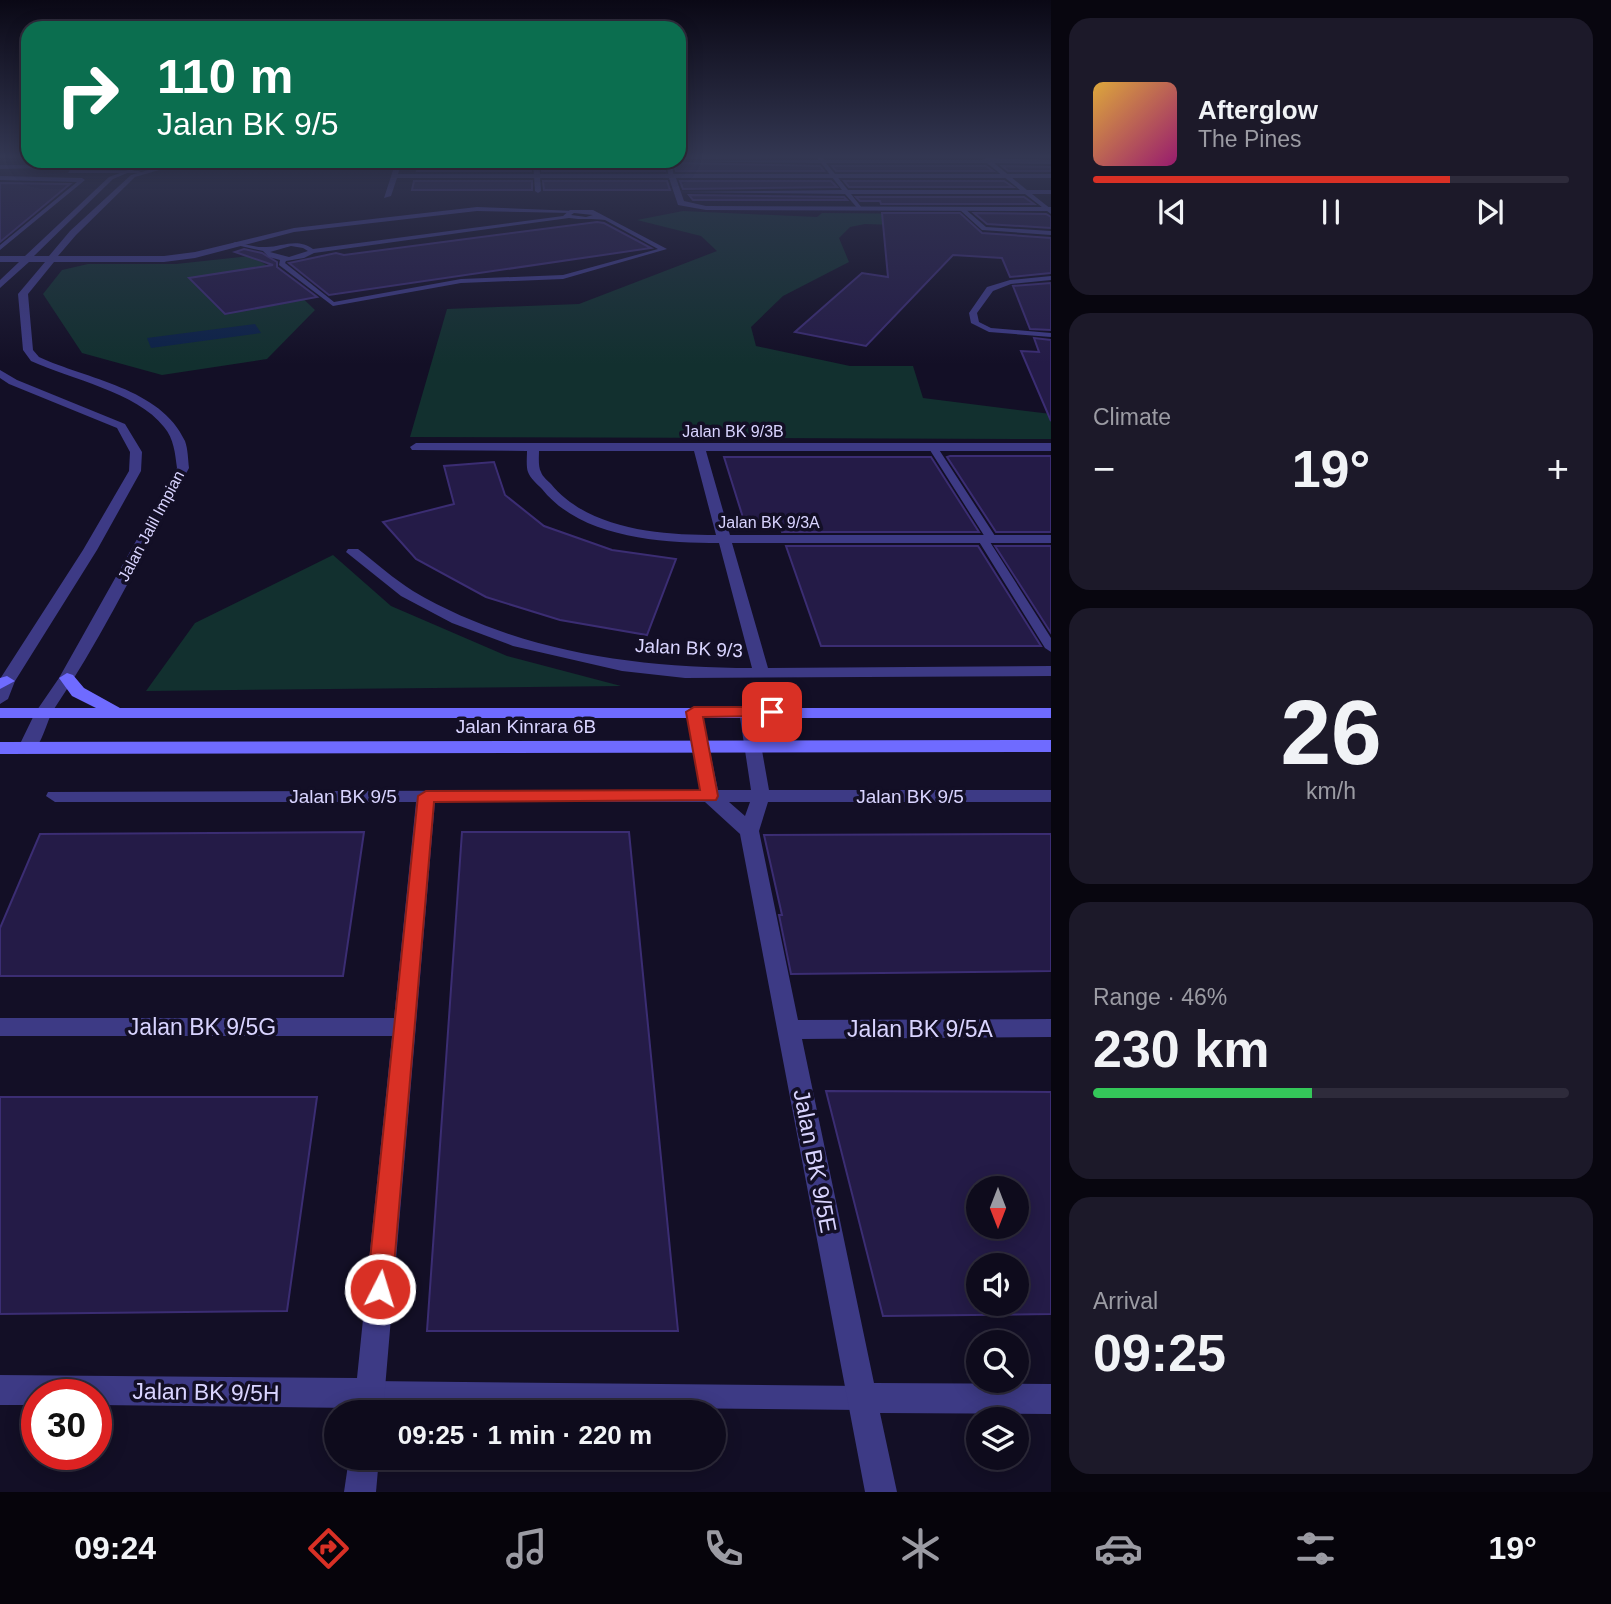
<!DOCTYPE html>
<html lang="en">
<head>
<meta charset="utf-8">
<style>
  :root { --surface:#0e0b1c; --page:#1c1929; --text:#f1f3f6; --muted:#9b9ba3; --line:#2e2b3b; --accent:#d93025 }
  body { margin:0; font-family:Arial,sans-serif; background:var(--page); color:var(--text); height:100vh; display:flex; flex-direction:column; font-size:26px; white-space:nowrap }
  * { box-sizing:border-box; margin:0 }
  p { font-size:23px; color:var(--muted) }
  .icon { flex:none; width:38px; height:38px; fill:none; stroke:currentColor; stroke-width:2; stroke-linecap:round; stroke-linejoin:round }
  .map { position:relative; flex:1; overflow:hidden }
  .details { display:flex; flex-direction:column; gap:18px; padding:18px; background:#08060f; width:560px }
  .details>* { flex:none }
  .banner { position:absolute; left:21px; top:21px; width:665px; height:147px; border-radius:21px; box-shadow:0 4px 18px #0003,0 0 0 2px var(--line); background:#0b6e4f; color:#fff; overflow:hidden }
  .needle { width:46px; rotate:180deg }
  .fabs { position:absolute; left:966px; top:1176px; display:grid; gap:14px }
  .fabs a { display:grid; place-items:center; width:63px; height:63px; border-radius:50%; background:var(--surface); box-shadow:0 4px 18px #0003,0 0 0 2px var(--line); font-size:35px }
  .speed { position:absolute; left:21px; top:1379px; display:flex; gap:14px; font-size:35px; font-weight:700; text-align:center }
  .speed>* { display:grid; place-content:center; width:91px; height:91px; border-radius:50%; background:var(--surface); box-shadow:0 4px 18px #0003,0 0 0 2px var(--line); line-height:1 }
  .speed .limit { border:10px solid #d22; background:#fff; color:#111 }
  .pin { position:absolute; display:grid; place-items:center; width:60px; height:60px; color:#fff; margin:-30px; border-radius:14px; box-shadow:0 4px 10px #0006 }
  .me { position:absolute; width:77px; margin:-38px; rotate:5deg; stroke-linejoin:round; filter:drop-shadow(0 0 5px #0008) }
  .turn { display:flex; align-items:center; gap:24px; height:147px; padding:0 21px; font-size:32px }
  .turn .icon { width:91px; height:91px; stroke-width:2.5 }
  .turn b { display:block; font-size:49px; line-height:60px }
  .big { font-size:52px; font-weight:700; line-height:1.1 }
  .details .tile { flex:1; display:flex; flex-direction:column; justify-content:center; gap:10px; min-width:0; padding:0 24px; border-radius:21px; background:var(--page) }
  .details .dial { align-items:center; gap:0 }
  .dial b { font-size:91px; line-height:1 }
  .song { display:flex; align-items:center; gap:21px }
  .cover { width:84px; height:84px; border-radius:10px; background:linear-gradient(135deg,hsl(40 70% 55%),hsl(320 70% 35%)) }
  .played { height:7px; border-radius:4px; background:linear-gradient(90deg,var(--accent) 75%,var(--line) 75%) }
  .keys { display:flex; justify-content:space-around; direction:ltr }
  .heat { display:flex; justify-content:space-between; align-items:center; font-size:38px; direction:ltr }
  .charge { height:10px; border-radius:5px; background:linear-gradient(90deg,#34c759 46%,var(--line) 0) }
  .trip { position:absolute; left:324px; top:1400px; width:402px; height:70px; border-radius:35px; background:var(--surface); box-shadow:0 4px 18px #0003,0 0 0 2px var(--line); font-weight:700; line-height:70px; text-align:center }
  .tabs { display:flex; height:112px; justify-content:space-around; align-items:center; background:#06040b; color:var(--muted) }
  .tabs .icon { width:49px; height:49px }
  .tabs .selected { color:var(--accent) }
  .tabs b { font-size:32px; color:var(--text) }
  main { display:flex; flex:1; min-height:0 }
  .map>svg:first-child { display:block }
</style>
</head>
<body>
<main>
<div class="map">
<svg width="1051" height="1492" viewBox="0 0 1051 1492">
  <rect width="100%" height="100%" fill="#130f26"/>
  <g fill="#12302f">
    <polygon points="683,211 817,217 822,213 941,214 955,227 865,224 850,227 839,238 849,262 783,296 751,327 756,346 850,366 913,366 923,398 1051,414 1051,439 410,437 447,309 579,304 717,251 701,236 637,220"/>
    <polygon points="250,256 270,267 315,310 267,359 162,375 82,353 43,294 62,270 88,264 176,264"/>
    <polygon points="333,555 391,606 507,656 621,686 146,691 195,623"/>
  </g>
  <polygon fill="#0c2248" points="255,324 261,333 151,348 147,338"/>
  <g fill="#241b47" stroke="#3b2d73" stroke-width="2" fill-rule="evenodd">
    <polygon points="682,155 814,155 814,157 684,158"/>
    <polygon points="823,155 1051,155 1051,157 825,157"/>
    <polygon points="466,163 530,163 531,171 417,171 419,164 461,166"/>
    <polygon points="542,163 663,163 665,171 542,171"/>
    <polygon points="674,163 820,166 824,171 676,171"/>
    <polygon points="832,166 986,166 993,171 836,171"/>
    <polygon points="1002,166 1051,167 1051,171 1008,171"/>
    <polygon points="414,181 532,181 532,190 412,190"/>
    <polygon points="543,181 667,181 670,190 544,190"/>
    <polygon points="680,181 831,181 837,187 683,189"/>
    <polygon points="844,181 1004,181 1013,187 849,187"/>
    <polygon points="0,183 70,184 0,242"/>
    <polygon points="689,195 844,197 847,200 693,200"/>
    <polygon points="856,197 1024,197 1034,204 881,204 880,201 860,201"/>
    <polygon points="882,213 960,213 982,233 1051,238 1051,273 1010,277 1002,258 953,255 866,346 795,332 862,273 888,277"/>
    <polygon points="974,213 1046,214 1051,217 1051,228 987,224"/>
    <polygon points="597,222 604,223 651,248 329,295 289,263 336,253 344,255"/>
    <polygon points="244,249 262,253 277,262 277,267 317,297 225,314 189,278 273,265 235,252"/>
    <polygon points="1051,283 1051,330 1030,329 1013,286"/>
    <polygon points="1034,338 1051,340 1051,421 1021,351 1039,352"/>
    <polygon points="950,456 1051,456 1051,532 996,532 947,457"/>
    <polygon points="724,457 931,457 979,532 782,532 779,524 745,524"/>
    <polygon points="494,462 505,495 544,526 612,550 676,559 647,635 560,620 486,597 416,559 383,522 454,504 444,466"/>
    <polygon points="786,546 978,546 1041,646 821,646"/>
    <polygon points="995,546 1051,546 1051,633"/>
    <polygon points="364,832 343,976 0,976 0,928 40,834"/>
    <polygon points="462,832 629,832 678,1331 427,1331"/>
    <polygon points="1051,834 1051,971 791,974 779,915 782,915 764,835"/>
    <path d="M826 1091 1051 1092V1314L883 1316ZM978 1188H1017V1227H978ZM978 1265H1017V1304H978Z"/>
    <polygon points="0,1097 317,1097 287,1311 0,1314"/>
  </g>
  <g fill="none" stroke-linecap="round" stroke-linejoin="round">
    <g fill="#3d3a85" fill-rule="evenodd">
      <path d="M816 155H820L824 160H983L986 158 1051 160V164L994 163 1027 190H1051V194H1032L1051 209V214L1025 194H851L862 208 859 210 845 194 674 192 842 190 821 163 676 161 818 160ZM826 163H987L1020 190H848Z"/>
      <polygon points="126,161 135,161 124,165 130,166 128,169 114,165"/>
      <polygon points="396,161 464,161 461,163"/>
      <polygon points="533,161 539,161 541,191 538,193 535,191"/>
      <polygon points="665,161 671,161 674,177 669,176"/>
      <polygon points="0,165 79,165 82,167 0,169"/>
      <polygon points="70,170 139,171 142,173 68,173"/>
      <polygon points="0,176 82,178 85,180 0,250 0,245 77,182 0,180"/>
      <polygon points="960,208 964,208 986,227 1051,231 1051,235 982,230 960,210"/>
      <path d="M570 210H593L667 249 563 279 461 283 333 306 279 265 280 260 269 257 263 251 232 244 235 242C244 244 254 247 264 247 281 248 296 237 313 249L563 216ZM574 213 593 215 586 217 571 215ZM569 218C582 220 592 218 605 220L658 249 563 275 461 279 334 302 285 263 286 261 304 258 314 253ZM291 246 303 248 308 251 289 257 270 252Z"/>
      <polygon points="1051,276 1051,280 1011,284 993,291 977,313 979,322 991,328 1051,333 1051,337 989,332 971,323 969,313 987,287 1010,280"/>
      <polygon points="930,445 936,445 997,539 990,542 1051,638 1051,652 1045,648 978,540 985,537 928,447"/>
      <polygon points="370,1381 862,1386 870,1390 874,1398 870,1406 862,1410 370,1405 362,1401 358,1393 362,1385"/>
    </g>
    <g fill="#3d3a85" fill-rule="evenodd">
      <path d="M179 161H190L135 177 76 235 58 256H164L195 252 294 228 477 207 576 211 572 213 477 211 294 232 195 258 164 262H54L28 294 33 350 39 357C86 379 161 388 185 441 188 449 188 460 189 468 145 549 105 633 54 709 46 721 42 750 27 754L18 748 35 713 59 678 177 468C175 453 174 439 164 427 137 392 70 379 31 361L23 350 18 294 45 262H29L0 288V280L19 262H0V256H25L109 177 139 166V168L113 179 34 256H49L70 231 131 175Z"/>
      <polygon points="396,161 402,161 398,174 1051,174 1051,178 676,178 684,201 706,206 1051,207 1051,211 706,210 678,205 669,178 397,178 391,196 384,198"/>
      <polygon points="0,370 17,380 125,424 142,452 141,471 97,550 15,681 8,699 0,704 0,679 83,550 129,471 130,452 117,428 9,384 0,378"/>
      <path d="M416 443H1051V451H706L730 535H1051V543H732L768 668 1051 666V676L685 678 622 671 513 646 452 623 401 596 346 552 348 549H358C376 563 394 579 413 591 515 651 635 668 752 668L719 543C661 543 581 538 542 489 538 485 530 478 528 472 526 467 527 457 527 451L412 450 410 447ZM539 451H694L716 535C661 535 589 530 551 484 548 481 542 476 541 472 538 467 539 457 539 451Z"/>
      <path d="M747 706 755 711 769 790H1051V802H768L759 831 798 1020 1051 1019V1037L802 1039 874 1383 1051 1384V1414L880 1413 897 1492H865L740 834 705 802H435L383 1412H353L354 1408 96 1405V1395H37V1405H0V1375L357 1378 392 1036H0V1018H394L416 802H55L46 796 48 792 700 790 686 712 694 707 702 712 718 790H751L739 711ZM729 802H750L745 816Z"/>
      <polygon points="349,1458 379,1458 376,1492 344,1492"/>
    </g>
    <g fill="#6f6bff" fill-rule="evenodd">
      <polygon points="67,673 73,675 84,688 120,708 1051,708 1051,718 0,718 0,708 96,708 72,696 59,678"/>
      <polygon points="7,676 15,681 0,689 0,678"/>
      <polygon points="1051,740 1051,752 0,754 0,742"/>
    </g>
  </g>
  <linearGradient id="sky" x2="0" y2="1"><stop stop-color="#0a0815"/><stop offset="0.43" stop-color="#333752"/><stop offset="1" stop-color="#333752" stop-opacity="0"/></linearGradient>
  <rect width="1051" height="364" fill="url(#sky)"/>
  <polygon fill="#d93025" stroke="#8d1f18" stroke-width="2" points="694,707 772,707 780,712 772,716 703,717 718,796 716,800 434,802 392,1289 389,1298 380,1301 371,1298 367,1289 418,796 426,791 700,790 686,712"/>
  <g text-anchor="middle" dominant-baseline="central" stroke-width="7" stroke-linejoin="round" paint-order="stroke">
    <g font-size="16" fill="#d9d4ff" stroke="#130f26">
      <text x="733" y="431">Jalan BK 9/3B</text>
      <text x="769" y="522">Jalan BK 9/3A</text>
      <text transform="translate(151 526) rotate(-62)">Jalan Jalil Impian</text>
    </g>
    <g font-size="19" fill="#d9d4ff" stroke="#130f26">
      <text transform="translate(689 648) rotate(3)">Jalan BK 9/3</text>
      <text x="526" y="726">Jalan Kinrara 6B</text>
      <text x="343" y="796">Jalan BK 9/5</text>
      <text x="910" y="796">Jalan BK 9/5</text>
    </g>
    <g font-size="23" fill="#d9d4ff" stroke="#130f26">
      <text x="202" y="1027">Jalan BK 9/5G</text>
      <text x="920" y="1029">Jalan BK 9/5A</text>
      <text transform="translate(815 1161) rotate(79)">Jalan BK 9/5E</text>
      <text transform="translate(206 1392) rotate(1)">Jalan BK 9/5H</text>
    </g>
  </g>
</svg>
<div class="fabs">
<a><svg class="needle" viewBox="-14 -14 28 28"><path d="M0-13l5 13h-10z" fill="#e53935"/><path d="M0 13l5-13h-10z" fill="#9b9ba3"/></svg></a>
<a><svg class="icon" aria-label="sound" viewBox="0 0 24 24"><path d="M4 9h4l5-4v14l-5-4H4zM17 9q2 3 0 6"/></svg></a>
<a><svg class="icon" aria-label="search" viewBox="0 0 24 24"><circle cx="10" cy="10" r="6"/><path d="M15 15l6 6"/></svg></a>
<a><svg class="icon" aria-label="layers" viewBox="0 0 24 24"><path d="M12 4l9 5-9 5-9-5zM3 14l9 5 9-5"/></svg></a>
</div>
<div class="speed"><div class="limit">30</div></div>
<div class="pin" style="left:772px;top:712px;background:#d93025"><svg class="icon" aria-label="arrive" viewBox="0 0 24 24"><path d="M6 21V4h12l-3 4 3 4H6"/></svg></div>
<svg class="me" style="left:380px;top:1289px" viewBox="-20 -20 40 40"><circle r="17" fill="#d93025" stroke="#fff" stroke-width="3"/><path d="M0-11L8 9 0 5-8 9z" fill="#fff"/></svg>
<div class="trip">09:25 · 1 min · 220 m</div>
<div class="banner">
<div class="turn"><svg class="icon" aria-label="right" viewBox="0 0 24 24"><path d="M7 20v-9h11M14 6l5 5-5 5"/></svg><div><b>110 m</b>Jalan BK 9/5</div></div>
</div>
</div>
<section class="details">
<div class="tile">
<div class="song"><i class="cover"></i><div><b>Afterglow</b><p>The Pines</p></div></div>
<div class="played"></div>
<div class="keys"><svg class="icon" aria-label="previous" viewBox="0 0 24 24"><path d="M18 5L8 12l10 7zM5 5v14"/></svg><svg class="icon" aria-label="pause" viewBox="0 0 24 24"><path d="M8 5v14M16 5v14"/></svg><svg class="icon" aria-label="next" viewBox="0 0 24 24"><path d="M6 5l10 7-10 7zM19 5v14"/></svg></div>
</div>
<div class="tile"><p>Climate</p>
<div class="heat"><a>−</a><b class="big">19°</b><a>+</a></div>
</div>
<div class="tile dial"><b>26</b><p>km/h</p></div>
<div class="tile"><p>Range · 46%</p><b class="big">230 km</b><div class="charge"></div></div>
<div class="tile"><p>Arrival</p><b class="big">09:25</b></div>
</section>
</main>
<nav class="tabs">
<b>09:24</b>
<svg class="icon selected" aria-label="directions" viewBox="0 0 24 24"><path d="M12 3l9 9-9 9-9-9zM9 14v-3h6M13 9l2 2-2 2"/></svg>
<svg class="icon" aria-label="music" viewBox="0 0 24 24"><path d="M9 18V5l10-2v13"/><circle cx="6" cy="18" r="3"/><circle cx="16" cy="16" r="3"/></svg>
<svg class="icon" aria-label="phone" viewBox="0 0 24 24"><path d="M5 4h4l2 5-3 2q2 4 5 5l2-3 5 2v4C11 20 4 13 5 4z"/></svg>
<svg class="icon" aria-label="climate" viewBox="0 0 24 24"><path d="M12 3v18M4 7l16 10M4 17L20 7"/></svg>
<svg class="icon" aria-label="car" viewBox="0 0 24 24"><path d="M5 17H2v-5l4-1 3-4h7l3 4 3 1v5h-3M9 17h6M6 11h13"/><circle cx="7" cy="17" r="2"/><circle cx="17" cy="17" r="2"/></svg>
<svg class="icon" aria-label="filters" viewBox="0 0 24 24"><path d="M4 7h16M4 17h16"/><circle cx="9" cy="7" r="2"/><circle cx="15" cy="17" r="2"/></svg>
<b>19°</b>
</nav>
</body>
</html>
